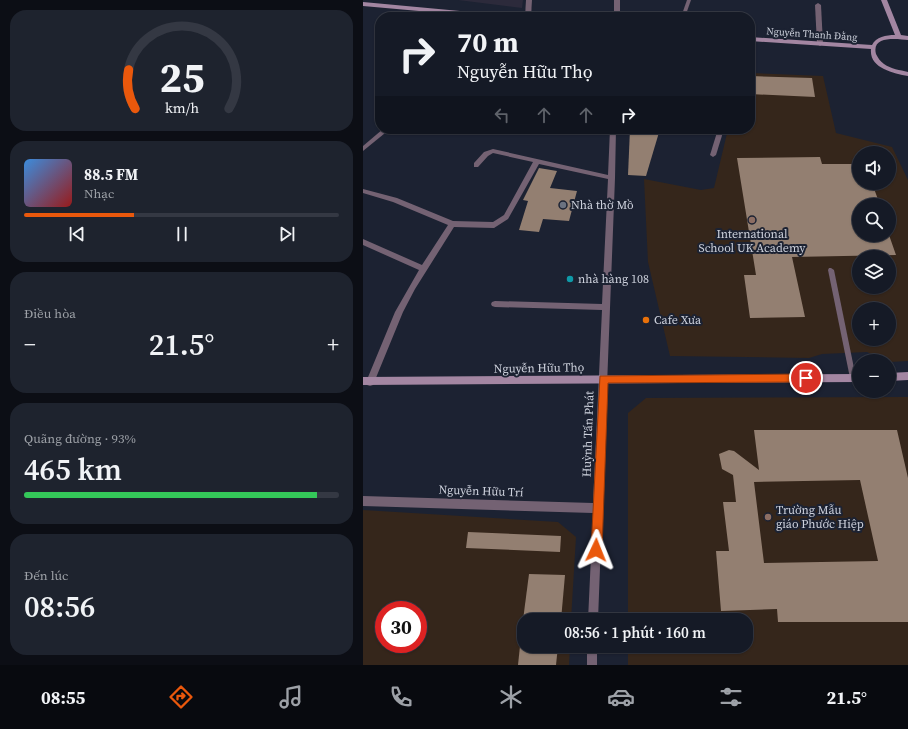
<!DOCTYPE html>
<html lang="vi">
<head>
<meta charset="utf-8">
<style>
  :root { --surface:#151a26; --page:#1e232e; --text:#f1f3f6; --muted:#9da1a7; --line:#343843; --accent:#ea580c }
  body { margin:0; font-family:"Source Serif 4",serif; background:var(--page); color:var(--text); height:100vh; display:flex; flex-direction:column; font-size:15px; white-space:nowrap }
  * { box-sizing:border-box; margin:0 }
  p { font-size:13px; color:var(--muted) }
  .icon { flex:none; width:22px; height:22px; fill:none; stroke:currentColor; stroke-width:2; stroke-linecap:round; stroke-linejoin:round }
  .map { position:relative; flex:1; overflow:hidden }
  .panel { display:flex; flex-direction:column; gap:10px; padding:10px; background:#0c0e15; width:363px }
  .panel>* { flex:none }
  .guide { position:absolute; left:12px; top:12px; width:380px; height:122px; border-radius:16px; box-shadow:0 1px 3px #0004,0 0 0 1px var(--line); background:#151a26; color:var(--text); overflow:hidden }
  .controls { position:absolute; left:489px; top:146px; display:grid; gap:8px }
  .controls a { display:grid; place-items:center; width:44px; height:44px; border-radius:50%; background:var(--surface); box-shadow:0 1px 3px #0004,0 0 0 1px var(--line); font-size:20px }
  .speed { position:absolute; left:12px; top:601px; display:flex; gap:8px; font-size:20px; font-weight:700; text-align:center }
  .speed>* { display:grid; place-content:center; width:52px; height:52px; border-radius:50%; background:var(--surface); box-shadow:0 1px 3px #0004,0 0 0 1px var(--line); line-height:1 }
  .speed .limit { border:6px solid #d22; background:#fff; color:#111 }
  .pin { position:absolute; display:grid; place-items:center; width:34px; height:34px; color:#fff; margin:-17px; border:2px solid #fff; border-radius:50%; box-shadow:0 1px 4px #0007 }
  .me { position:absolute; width:44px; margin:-22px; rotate:2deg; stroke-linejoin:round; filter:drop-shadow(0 0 3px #0008) }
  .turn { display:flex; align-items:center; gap:14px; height:84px; padding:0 16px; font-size:18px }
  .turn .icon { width:52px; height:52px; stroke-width:2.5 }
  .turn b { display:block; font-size:28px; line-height:34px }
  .lanes { display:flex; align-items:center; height:38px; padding:0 16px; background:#0003; justify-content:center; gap:20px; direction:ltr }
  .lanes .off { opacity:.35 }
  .big { font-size:30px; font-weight:600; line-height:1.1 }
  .panel .tile { flex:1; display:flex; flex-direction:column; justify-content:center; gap:6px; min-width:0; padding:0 14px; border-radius:16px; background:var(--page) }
  .panel .dial { align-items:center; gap:0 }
  .dial svg { height:104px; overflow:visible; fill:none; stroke:var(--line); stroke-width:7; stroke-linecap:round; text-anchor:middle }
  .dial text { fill:var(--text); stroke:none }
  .song { display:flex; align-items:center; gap:12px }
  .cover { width:48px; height:48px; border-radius:6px; background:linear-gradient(135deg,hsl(210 70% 55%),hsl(0 70% 35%)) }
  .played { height:4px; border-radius:2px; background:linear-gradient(90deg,var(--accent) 35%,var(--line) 35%) }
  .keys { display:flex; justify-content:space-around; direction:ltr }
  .heat { display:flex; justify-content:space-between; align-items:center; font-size:22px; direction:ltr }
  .charge { height:6px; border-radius:3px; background:linear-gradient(90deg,#34c759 93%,var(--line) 0) }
  .trip { position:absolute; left:154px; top:613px; width:236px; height:40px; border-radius:16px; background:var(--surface); box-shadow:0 1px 3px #0004,0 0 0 1px var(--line); font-weight:600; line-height:40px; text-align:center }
  .tab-bar { display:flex; height:64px; justify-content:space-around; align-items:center; background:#080a0f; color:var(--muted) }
  .tab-bar .icon { width:28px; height:28px }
  .tab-bar .current { color:var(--accent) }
  .tab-bar b { font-size:18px; color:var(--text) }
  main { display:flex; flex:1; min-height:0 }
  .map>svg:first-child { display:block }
</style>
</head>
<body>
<main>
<section class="panel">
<div class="tile dial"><svg viewBox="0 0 100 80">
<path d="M14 69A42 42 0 1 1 86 69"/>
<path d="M14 69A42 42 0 0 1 9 39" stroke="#ea580c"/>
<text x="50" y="56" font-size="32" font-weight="700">25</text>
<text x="50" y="72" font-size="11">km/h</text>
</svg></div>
<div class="tile">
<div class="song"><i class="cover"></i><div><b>88.5 FM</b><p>Nhạc</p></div></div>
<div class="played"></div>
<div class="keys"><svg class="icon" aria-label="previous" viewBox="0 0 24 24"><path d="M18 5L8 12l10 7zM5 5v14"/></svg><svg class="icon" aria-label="pause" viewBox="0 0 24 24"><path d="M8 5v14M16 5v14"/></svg><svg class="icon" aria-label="next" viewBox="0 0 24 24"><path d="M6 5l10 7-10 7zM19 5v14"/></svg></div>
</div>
<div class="tile"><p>Điều hòa</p>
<div class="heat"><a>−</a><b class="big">21.5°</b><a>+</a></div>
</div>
<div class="tile"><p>Quãng đường · 93%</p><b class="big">465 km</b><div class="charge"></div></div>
<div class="tile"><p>Đến lúc</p><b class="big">08:56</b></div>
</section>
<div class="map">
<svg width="545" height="665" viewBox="0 0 545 665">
  <rect width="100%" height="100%" fill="#1c2232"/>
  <g fill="#35261b" fill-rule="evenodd">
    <path d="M387 73 460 76 473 133 529 147 545 180V361L526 362 504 352 459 354 446 358 307 356 285 262 281 179 338 190 351 188 365 129H387ZM496 153H526V183H496ZM496 205H526V235H496ZM496 257H526V287H496ZM496 309H526V339H496Z"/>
    <polygon points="545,397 545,665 265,665 265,646 383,646 383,620 265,620 265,413 283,398"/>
    <path d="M0 510 195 522 213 537 208 620H161V646H207L206 665H0ZM21 610H55V644H21Z"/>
  </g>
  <polygon fill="#2c2a3b" points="95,0 160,0 159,8"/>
  <g fill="#937f71" fill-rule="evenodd">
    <polygon points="387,76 449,78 452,97 387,94"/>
    <polygon points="267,129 297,129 283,176 265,175"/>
    <polygon points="457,157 459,164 496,164 496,183 509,183 517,205 496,205 496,235 526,235 533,255 429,257 442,317 387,318 381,275 393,275 374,158"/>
    <polygon points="176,168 194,171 187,188 214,191 206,221 180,219 176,232 156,230 165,201 160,200"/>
    <path d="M391 430H534L545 478V622H415L414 609 358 611 353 551H366L360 502H373L370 475 359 469 356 454 366 450 371 451 396 470ZM497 480 515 561 401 563 391 482Z"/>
    <polygon points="105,532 198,536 197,552 103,548"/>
    <polygon points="166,574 202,575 198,620 160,620"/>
    <polygon points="157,646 195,646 193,665 155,665"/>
  </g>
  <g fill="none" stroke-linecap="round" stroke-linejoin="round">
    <g fill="#746273" fill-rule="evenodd">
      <polygon points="324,0 328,0 322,17 318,17"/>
      <polygon points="466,268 468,268 471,270 493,378 492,380 490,381 488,380 487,378 465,270"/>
    </g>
    <g fill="#746273" fill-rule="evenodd">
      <polygon points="163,0 169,0 168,17 162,17"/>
      <rect x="251" y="0" width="6" height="17"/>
      <polygon points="455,3 458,5 460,44 457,46 454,44 452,5"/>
      <polygon points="20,129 27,129 0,151 0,146"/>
      <polygon points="247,129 253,129 252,178 235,620 225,620 230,513 0,506 0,496 230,503 239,310 132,307 129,306 128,304 129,302 132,301 239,304 245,179 176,164 145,219 131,228 91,227 52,289 40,312 10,385 7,386 4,385 3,382 32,312 56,270 0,245 0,239 59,265 85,225 30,202 0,193 0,189 34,198 90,221 130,222 141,215 170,162 130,153 125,156 115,167 111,167 111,163 121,152 130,149 245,175"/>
      <polygon points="355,129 361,129 353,155 350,157 347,155"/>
      <rect x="224" y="646" width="10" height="19"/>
    </g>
    <g fill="#a386a2" fill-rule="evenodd">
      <path d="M518 0H524L538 35 545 36V40C535 39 508 35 513 54 515 58 517 61 521 64 528 69 537 70 545 72V76C530 73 506 68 508 49L387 41V37L509 45C513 37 523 35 532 35Z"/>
      <polygon points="0,2 140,15 143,17 123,17 0,6"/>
      <polygon points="545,372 545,380 526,381 526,373"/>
      <polygon points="496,374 496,382 0,385 0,377"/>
    </g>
  </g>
  <polygon fill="#ea580c" stroke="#983908" points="443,374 448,378 443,382 245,383 239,550 237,554 233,555 229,554 228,550 237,376"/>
  <circle fill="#6b7280" stroke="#1c2232" stroke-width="1.5" cx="200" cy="205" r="4"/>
  <g fill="#8d6e63" stroke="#1c2232" stroke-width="1.5">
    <circle cx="389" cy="220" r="4"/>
    <circle cx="405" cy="517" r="4"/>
  </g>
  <circle fill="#0f9aa8" stroke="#1c2232" stroke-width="1.5" cx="207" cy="279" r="4"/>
  <circle fill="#e8710a" stroke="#1c2232" stroke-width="1.5" cx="283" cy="320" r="4"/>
  <g text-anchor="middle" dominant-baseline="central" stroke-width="4" stroke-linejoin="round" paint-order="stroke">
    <g font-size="10" fill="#ced2dd" stroke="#1c2232">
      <text transform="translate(449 34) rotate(4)">Nguyễn Thanh Đằng</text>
    </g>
    <g font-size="12" fill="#ced2dd" stroke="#1c2232" text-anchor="start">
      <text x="208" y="205">Nhà thờ Mồ</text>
      <text x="389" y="234" text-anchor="middle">International<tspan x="389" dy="14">School UK Academy</tspan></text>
      <text x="215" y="279">nhà hàng 108</text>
      <text x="291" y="320">Cafe Xưa</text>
      <text x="413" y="510">Trường Mẫu<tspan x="413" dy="14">giáo Phước Hiệp</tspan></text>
    </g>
    <g font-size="12" fill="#ced2dd" stroke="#1c2232">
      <text transform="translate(176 368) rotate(-1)">Nguyễn Hữu Thọ</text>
      <text transform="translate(225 434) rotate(-88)">Huỳnh Tấn Phát</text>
      <text transform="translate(118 491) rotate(2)">Nguyễn Hữu Trí</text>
    </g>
  </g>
</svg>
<div class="controls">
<a><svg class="icon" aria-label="sound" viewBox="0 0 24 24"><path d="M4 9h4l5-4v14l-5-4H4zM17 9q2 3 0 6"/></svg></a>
<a><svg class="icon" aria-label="search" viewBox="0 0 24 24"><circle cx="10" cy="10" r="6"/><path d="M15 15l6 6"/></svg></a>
<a><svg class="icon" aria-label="layers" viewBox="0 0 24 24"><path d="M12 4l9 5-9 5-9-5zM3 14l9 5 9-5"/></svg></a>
<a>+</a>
<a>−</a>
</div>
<div class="speed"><div class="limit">30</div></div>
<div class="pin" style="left:443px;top:378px;background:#d93025"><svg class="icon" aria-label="arrive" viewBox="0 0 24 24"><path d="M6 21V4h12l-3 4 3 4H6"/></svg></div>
<svg class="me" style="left:233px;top:550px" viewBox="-20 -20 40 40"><path d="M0-17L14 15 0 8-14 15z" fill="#ea580c" stroke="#fff" stroke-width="4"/></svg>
<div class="trip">08:56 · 1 phút · 160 m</div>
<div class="guide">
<div class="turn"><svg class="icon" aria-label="right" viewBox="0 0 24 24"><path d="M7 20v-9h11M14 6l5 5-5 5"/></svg><div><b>70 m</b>Nguyễn Hữu Thọ</div></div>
<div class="lanes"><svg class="icon off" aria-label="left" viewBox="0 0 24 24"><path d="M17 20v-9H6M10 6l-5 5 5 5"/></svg><svg class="icon off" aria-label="ahead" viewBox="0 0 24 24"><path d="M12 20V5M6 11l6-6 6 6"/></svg><svg class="icon off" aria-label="ahead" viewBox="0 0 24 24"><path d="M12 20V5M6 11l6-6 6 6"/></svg><svg class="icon" aria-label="right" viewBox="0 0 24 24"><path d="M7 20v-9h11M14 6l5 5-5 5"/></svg></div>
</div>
</div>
</main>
<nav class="tab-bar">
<b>08:55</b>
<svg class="icon current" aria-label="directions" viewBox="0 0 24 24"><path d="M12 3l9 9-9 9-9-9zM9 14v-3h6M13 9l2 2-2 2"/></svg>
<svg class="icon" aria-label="music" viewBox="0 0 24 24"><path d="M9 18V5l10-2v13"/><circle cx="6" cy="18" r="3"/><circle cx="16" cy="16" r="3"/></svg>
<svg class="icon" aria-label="phone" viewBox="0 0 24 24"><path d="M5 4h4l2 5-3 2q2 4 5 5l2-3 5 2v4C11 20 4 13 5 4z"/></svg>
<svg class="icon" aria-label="climate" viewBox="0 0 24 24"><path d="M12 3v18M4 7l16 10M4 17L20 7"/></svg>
<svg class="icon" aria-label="car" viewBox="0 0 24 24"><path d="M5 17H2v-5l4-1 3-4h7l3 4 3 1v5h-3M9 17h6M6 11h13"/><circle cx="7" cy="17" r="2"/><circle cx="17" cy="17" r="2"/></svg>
<svg class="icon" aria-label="filters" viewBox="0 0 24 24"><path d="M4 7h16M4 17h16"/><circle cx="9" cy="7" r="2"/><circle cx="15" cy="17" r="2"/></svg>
<b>21.5°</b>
</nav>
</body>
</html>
